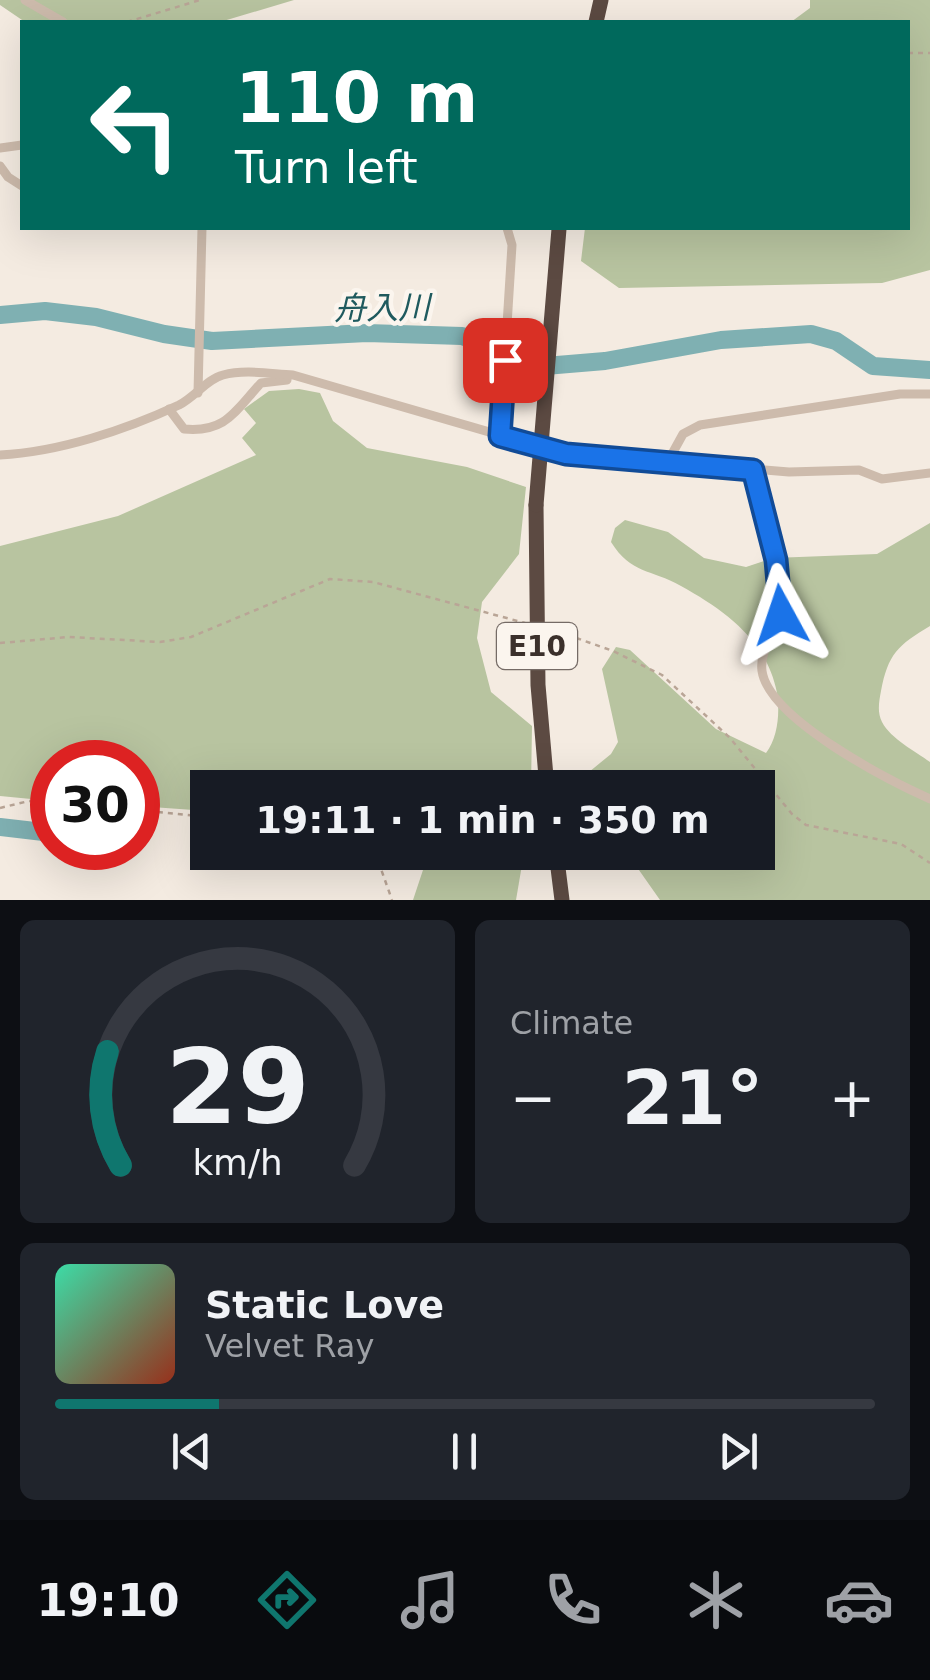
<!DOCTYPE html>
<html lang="en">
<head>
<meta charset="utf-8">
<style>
  :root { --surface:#171b24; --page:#20242c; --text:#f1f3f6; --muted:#9ea1a6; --line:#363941; --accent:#0f766e }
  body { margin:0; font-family:"DejaVu Sans","Noto Sans JP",sans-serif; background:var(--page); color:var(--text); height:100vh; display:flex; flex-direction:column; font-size:38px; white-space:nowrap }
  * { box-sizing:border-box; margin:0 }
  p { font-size:32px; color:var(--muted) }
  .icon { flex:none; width:55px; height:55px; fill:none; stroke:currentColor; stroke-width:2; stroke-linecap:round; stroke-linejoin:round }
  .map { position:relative; height:900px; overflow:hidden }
  .details { display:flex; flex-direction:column; gap:20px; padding:20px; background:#0d0f14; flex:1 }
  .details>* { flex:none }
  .hud { position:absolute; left:20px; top:20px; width:890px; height:210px; border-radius:0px; box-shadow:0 10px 40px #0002; background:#00695c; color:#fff; overflow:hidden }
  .speed { position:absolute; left:30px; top:740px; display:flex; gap:20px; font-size:50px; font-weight:700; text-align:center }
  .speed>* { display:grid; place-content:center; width:130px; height:130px; border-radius:50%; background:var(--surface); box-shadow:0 10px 40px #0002; line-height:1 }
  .speed .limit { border:15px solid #d22; background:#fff; color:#111 }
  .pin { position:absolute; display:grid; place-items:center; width:85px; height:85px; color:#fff; margin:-42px; border-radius:20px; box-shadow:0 5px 15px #0006 }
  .me { position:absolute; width:110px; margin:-55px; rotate:355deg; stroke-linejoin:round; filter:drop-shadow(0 0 8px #0008) }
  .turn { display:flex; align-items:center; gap:35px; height:210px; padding:0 50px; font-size:45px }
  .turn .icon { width:130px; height:130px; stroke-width:2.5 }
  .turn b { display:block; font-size:70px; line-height:85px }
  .big { font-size:75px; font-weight:800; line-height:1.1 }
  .details .widget { flex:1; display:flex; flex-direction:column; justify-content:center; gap:15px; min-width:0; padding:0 35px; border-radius:15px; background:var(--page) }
  .details .dial { align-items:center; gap:0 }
  .dial svg { height:260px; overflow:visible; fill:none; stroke:var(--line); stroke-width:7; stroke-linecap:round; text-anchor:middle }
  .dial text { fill:var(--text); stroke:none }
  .song { display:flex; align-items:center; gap:30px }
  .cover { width:120px; height:120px; border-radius:15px; background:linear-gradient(135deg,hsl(160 70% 55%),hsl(10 70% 35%)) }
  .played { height:10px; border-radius:5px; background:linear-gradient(90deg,var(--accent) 20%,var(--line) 20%) }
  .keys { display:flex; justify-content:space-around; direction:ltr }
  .heat { display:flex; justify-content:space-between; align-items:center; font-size:55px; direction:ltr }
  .details .tiles { flex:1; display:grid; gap:20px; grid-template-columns:1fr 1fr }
  .widget:last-child { grid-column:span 2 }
  .trip { position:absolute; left:190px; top:770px; width:585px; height:100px; border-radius:0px; background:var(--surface); box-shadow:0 10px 40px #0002; font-weight:800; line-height:100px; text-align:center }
  .tab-bar { display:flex; height:160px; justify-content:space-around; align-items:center; background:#090b0e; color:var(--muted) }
  .tab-bar .icon { width:70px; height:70px }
  .tab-bar .on { color:var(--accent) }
  .tab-bar b { font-size:45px; color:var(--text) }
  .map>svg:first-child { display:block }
</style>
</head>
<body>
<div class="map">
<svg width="930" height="900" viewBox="0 0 930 900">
  <rect width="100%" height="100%" fill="#f4ebe1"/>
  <g fill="#b8c4a0">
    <polygon points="0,0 294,0 220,22 25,22 0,5"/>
    <polygon points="810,0 930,0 930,270 882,283 619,288 581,261 585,228 908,228 908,22 791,22 810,8"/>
    <polygon points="299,389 320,393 333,421 367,448 467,467 526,487 519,554 482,602 477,638 491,692 532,726 531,787 208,788 207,811 138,806 138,762 52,762 52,801 0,796 0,546 118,516 256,455 242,438 256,423 244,409 269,391"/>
    <path d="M625 520 668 532 704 558 746 567 773 558 877 554 930 523V626C898 645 888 654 881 691 879 702 877 712 882 722 891 739 915 751 930 762V900H660L627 853 758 852V788H582L578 781 611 754 618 742 602 669 616 647 630 650 716 729 766 753C778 737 780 713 777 693 767 641 726 611 681 586 651 569 631 574 611 542L615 528Z"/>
    <polygon points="433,853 524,853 516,900 413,900 424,867"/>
  </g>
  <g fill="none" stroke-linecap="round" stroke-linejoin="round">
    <g stroke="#7fb0b2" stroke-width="18">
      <polyline points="0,315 45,311 96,317 164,334 212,341 367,333 462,336 496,348 515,361 545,366 605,361 721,340 811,334 836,341 873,366 930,370"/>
      <polyline points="0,827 52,833"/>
    </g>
    <g stroke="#b9a596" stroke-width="2.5" stroke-dasharray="5 5" stroke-linecap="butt">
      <polyline points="127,22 200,0"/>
      <polyline points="787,22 805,22"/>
      <polyline points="908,53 930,53"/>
      <polyline points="548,628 613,651 662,675 730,738 792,814 806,825 901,844 930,863"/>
      <polyline points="0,643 69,637 160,642 191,637 330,579 373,582 525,623"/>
      <polyline points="0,808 29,801 52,803"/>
      <polyline points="138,810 208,817"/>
      <polyline points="375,852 392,900"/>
    </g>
    <g stroke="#cdbbac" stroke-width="9">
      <polyline points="25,0 63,22"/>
      <polyline points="0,148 22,145"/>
      <polyline points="0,166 8,177 22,186"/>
      <polyline points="198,393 202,228"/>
      <path d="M169 409 184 429C226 433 235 411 261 383L287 380"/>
      <polyline points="500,437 512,245 507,228"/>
      <path d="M0 455C59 452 125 430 179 405 195 397 207 379 223 375 245 369 271 374 293 375L565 454 789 472 859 470 882 479 930 473"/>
      <polyline points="667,463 683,434 700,425 900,394 930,394"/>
      <path d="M753 469C765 513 786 567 781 613 778 633 759 648 762 671 769 719 888 780 930 799"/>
    </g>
    <g stroke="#5c4a42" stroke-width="15">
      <polyline points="596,22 601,0"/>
      <polyline points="536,505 538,685 547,788"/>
      <polyline points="556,852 562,900"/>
    </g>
    <polyline stroke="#5c4a42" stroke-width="15" points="536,505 559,229"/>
  </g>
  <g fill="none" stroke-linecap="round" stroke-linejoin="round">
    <defs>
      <polyline id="route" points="505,360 500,436 566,454 753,470 776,560 781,615"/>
    </defs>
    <use href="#route" stroke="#114b97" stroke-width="25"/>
    <use href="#route" stroke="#1a73e8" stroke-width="18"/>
  </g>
  <g text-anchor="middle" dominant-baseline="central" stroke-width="9" stroke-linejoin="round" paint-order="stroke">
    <rect fill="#fbf5ee" stroke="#756b66" stroke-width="2.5" x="497" y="623" width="80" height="46" rx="8"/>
    <g font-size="28" font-weight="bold" fill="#3b302b">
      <text x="537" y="646">E10</text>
    </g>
    <g font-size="32" font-style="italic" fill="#1f5a5e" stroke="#fbf5ee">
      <text transform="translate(382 308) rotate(-1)">舟入川</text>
    </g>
  </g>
</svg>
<div class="speed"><div class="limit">30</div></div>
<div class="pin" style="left:505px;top:360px;background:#d93025"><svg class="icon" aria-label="arrive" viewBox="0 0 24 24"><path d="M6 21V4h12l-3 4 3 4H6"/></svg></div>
<svg class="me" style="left:781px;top:615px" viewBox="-20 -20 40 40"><path d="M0-17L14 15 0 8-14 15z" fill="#1a73e8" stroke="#fff" stroke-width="4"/></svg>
<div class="trip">19:11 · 1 min · 350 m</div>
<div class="hud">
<div class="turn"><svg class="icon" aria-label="left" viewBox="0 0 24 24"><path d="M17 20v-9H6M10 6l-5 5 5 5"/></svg><div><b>110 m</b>Turn left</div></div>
</div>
</div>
<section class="details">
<div class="tiles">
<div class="widget dial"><svg viewBox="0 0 100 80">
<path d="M14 69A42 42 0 1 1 86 69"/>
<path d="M14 69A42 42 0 0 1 10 34" stroke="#0f766e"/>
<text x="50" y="56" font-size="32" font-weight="700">29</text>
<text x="50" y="72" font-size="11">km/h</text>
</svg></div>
<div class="widget"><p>Climate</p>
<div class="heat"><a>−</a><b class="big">21°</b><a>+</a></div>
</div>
<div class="widget">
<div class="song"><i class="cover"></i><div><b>Static Love</b><p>Velvet Ray</p></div></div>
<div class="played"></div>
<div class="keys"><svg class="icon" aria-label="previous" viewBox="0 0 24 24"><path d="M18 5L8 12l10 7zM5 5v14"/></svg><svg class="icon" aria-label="pause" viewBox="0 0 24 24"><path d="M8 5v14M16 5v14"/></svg><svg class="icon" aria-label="next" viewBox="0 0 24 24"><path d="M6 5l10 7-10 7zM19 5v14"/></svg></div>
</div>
</div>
</section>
<nav class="tab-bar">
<b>19:10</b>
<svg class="icon on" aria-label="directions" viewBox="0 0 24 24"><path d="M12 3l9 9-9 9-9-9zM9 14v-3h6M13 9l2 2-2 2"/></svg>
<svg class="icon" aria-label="music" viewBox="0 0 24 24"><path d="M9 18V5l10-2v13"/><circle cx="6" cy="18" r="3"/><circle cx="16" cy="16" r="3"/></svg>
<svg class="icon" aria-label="phone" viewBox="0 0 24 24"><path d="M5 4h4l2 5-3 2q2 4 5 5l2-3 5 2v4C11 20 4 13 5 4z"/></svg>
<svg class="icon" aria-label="climate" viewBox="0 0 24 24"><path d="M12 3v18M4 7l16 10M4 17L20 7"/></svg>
<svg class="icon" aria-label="car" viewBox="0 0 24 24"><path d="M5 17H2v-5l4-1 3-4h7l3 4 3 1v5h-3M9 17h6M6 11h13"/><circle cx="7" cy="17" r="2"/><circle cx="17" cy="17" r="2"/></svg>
</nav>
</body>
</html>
